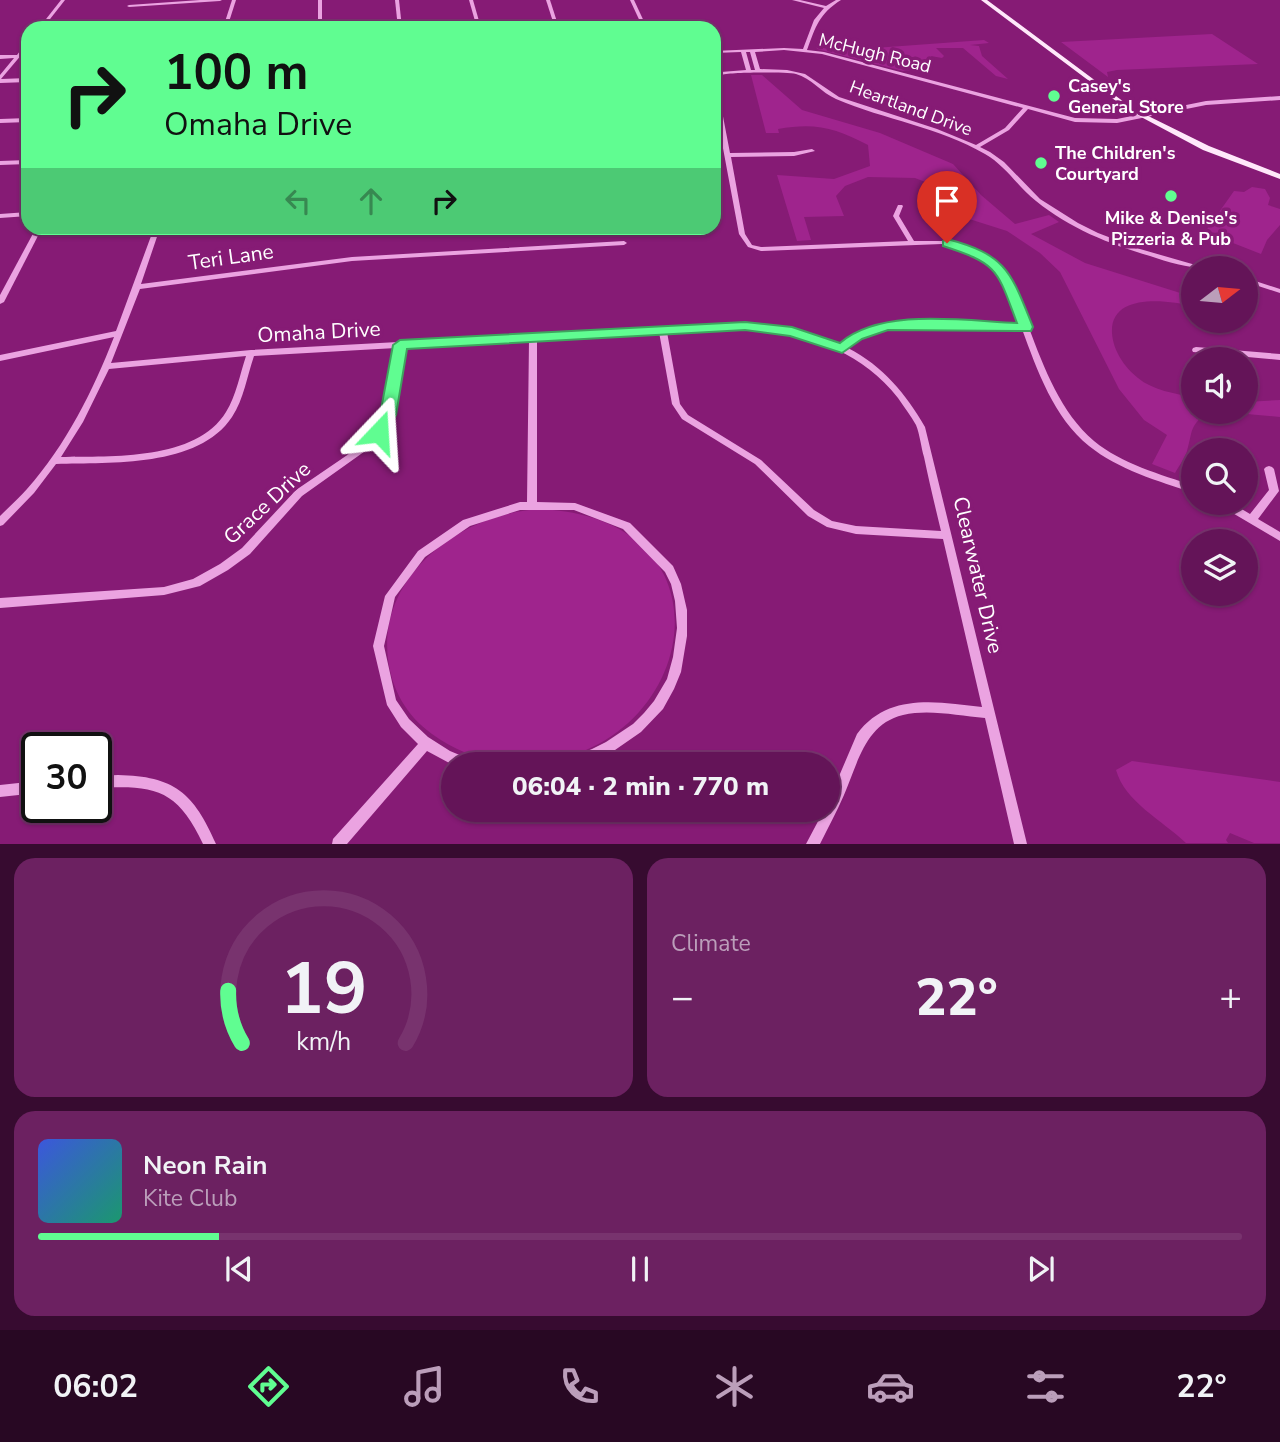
<!DOCTYPE html>
<html lang="en">
<head>
<meta charset="utf-8">
<style>
  :root { --surface:#641458; --page:#6c2161; --text:#f1f3f6; --muted:#bb9eba; --line:#78336e; --accent:#60fd91 }
  body { margin:0; font-family:"Nunito Sans",sans-serif; background:var(--page); color:var(--text); height:100vh; display:flex; flex-direction:column; font-size:26px; white-space:nowrap }
  * { box-sizing:border-box; margin:0 }
  p { font-size:23px; color:var(--muted) }
  .icon { flex:none; width:38px; height:38px; fill:none; stroke:currentColor; stroke-width:2; stroke-linecap:round; stroke-linejoin:round }
  .map { position:relative; height:844px; overflow:hidden }
  .panel { display:flex; flex-direction:column; gap:14px; padding:14px; background:#370b30; flex:1 }
  .panel>* { flex:none }
  .banner { position:absolute; left:21px; top:21px; width:700px; height:214px; border-radius:21px; box-shadow:0 2px 5px #0004,0 0 0 2px var(--line); background:#60fd91; color:#111; overflow:hidden }
  .needle { width:46px; rotate:74deg }
  .fabs { position:absolute; left:1181px; top:256px; display:grid; gap:14px }
  .fabs a { display:grid; place-items:center; width:77px; height:77px; border-radius:50%; background:var(--surface); box-shadow:0 2px 5px #0004,0 0 0 2px var(--line); font-size:35px }
  .speed { position:absolute; left:21px; top:732px; display:flex; gap:14px; font-size:35px; font-weight:700; text-align:center }
  .speed>* { display:grid; place-content:center; width:91px; height:91px; border-radius:50%; background:var(--surface); box-shadow:0 2px 5px #0004,0 0 0 2px var(--line); line-height:1 }
  .speed .limit { border:4px solid #111; border-radius:10px; background:#fff; color:#111 }
  .pin { position:absolute; display:grid; place-items:center; width:60px; height:60px; color:#fff; margin:-72px -30px; border-radius:50% 50% 50% 0; rotate:-45deg; box-shadow:0 0 7px #0007 }
  .pin .icon { rotate:45deg }
  .me { position:absolute; width:77px; margin:-38px; rotate:20deg; stroke-linejoin:round; filter:drop-shadow(0 0 5px #0008) }
  .turn { display:flex; align-items:center; gap:24px; height:147px; padding:0 28px; font-size:32px }
  .turn .icon { width:91px; height:91px; stroke-width:2.5 }
  .turn b { display:block; font-size:49px; line-height:60px }
  .lanes { display:flex; align-items:center; height:66px; padding:0 28px; background:#0003; justify-content:center; gap:35px; direction:ltr }
  .lanes .off { opacity:.35 }
  .big { font-size:52px; font-weight:800; line-height:1.1 }
  .panel .tile { flex:1; display:flex; flex-direction:column; justify-content:center; gap:10px; min-width:0; padding:0 24px; border-radius:21px; background:var(--page) }
  .panel .dial { align-items:center; gap:0 }
  .dial svg { height:182px; overflow:visible; fill:none; stroke:var(--line); stroke-width:7; stroke-linecap:round; text-anchor:middle }
  .dial text { fill:var(--text); stroke:none }
  .song { display:flex; align-items:center; gap:21px }
  .cover { width:84px; height:84px; border-radius:10px; background:linear-gradient(135deg,hsl(230 70% 55%),hsl(160 70% 35%)) }
  .played { height:7px; border-radius:4px; background:linear-gradient(90deg,var(--accent) 15%,var(--line) 15%) }
  .keys { display:flex; justify-content:space-around; direction:ltr }
  .heat { display:flex; justify-content:space-between; align-items:center; font-size:38px; direction:ltr }
  .panel .tiles { flex:1; display:grid; gap:14px; grid-template-columns:1fr 1fr }
  .tile:last-child { grid-column:span 2 }
  .trip { position:absolute; left:441px; top:752px; width:399px; height:70px; border-radius:35px; background:var(--surface); box-shadow:0 2px 5px #0004,0 0 0 2px var(--line); font-weight:800; line-height:70px; text-align:center }
  .tab-bar { display:flex; height:112px; justify-content:space-around; align-items:center; background:#280823; color:var(--muted) }
  .tab-bar .icon { width:49px; height:49px }
  .tab-bar .on { color:var(--accent) }
  .tab-bar b { font-size:32px; color:var(--text) }
  .map>svg:first-child { display:block }
</style>
</head>
<body>
<div class="map">
<svg width="1280" height="844" viewBox="0 0 1280 844">
  <rect width="100%" height="100%" fill="#861b75"/>
  <g fill="#9f248d">
    <polygon points="1212,34 1258,64 1117,70 1107,72 1108,77 1061,42"/>
    <polygon points="984,40 989,43 970,45 979,46 982,56 1008,79 996,76 963,48 936,48 944,56 942,58 931,56 934,61 913,70 903,71 817,49 816,46 819,42 824,42 829,48 847,50"/>
    <path d="M751 75H762L802 110 880 133 953 164 981 195 1015 224 1049 215 1059 222 1031 234 1085 263 1193 297V306C1166 300 1110 293 1112 333 1113 350 1124 367 1138 378 1152 390 1176 394 1193 397L1194 411H1209C1189 426 1193 430 1187 451 1185 458 1179 466 1175 473L1152 464 1167 435 1144 420 1119 389 1060 272 1040 253 1007 231 966 218 951 192 915 178 868 177 845 186 836 196 844 216 804 217 811 240 797 241 777 175 834 179 870 166 868 145C836 128 815 122 778 129L779 133H766Z"/>
    <polygon points="1252,187 1265,189 1270,198 1268,205 1280,209 1280,225 1267,240 1261,254 1205,232 1234,191 1244,192"/>
    <polygon points="1280,400 1280,417 1213,411 1246,411 1246,402"/>
    <path d="M540 509C755 519 690 779 505 762 478 760 453 749 432 734 406 715 392 690 388 659 378 574 463 513 540 509Z"/>
    <path d="M1132 761 1280 782V843H1254L1230 833 1226 840 1228 843H1186C1162 820 1125 802 1116 770Z"/>
  </g>
  <g fill="none" stroke-linecap="round" stroke-linejoin="round">
    <g fill="#eba3e1" fill-rule="evenodd">
      <polygon points="61,0 65,0 43,28 39,28"/>
      <polygon points="200,0 222,0 220,1 129,7 127,6 129,5"/>
      <polygon points="232,0 236,0 227,28 223,28"/>
      <rect x="318" y="0" width="4" height="28"/>
      <polygon points="395,0 399,0 402,28 398,28"/>
      <polygon points="469,0 473,0 481,28 477,28"/>
      <polygon points="546,0 550,0 559,28 555,28"/>
      <polygon points="630,0 634,0 647,28 643,28"/>
      <path d="M792 0H800L826 6 836 0H841C819 14 816 26 807 50L824 52 1075 118 1117 119 1206 101 1280 96V100L1206 105 1117 123 1075 122 1028 109 1009 130 980 147 990 152 1004 162 1040 199 1078 223 1098 233 1140 249 1206 268C1187 268 1168 262 1150 256 1109 244 1069 228 1036 201 1018 187 1006 166 985 154 939 127 885 120 836 99 822 93 811 78 796 74 786 72 731 72 722 75 719 77 717 80 714 82V77L721 72 746 70 741 52 714 53V51L784 48 803 49 814 20 824 8ZM784 50 822 54 1023 108 1005 128 976 145 937 129 839 97 805 74 787 70 760 69 755 52ZM746 52H750L755 70H751Z"/>
      <polygon points="26,43 28,43 28,47 1,79 28,78 28,82 0,83 0,75 14,58 0,59 0,55 17,55"/>
      <path d="M714 83 717 85 730 153 794 152 812 149 815 151 794 156 731 157 745 234 752 245 761 247 908 241 893 216 898 205H902L903 206 899 216 914 241H944L982 253 999 263 1010 277 1028 325 1030 327 1029 328C1044 368 1061 413 1094 441 1122 464 1160 474 1194 486V493C1158 481 1119 470 1089 446 1054 418 1037 370 1022 329 976 327 902 316 861 339 857 341 852 345 848 348 883 366 906 394 925 427L1027 844H1014L985 718C958 716 930 709 903 715 865 724 858 763 844 795 837 811 828 828 820 844H806L824 810H828V802L857 734C888 692 938 702 982 707L943 539 856 534 827 527 808 516 755 464 682 419 672 404 659 332 537 339V502L575 503 630 523 673 566 681 584 687 610V636L681 672 674 689 663 709 641 732 615 750 584 765H561L563 761 592 749 606 742 633 724 644 713 654 701 667 679 673 657 677 628 675 601 671 584 665 572 623 529 574 510H520L470 526 425 557 395 597 384 646 396 700 409 719 428 737 450 751 474 761 476 765H453L427 751 347 844H332L333 839 418 744 401 727 387 705 373 646 385 596 418 551 463 520 520 502H527L529 340 404 347 392 415 382 434 368 449 302 496 250 554 228 570 200 586 164 595 0 608V598L164 587 193 579 220 564 242 548 296 490 362 445 376 430 384 415 396 348 254 356C247 376 244 399 232 417 198 468 111 462 56 464L34 493 3 525 0 526V516C9 507 19 498 27 489 66 445 93 391 114 337L0 361V355L116 331 154 228H160L141 284 352 257 624 241 627 243 624 245 352 261 140 289 111 363 251 350 729 324C768 325 805 332 841 345 847 341 853 336 859 333 909 312 967 322 1020 324L1003 277 993 267 978 255 942 244 761 251 748 247 739 234 714 100ZM729 328C793 330 857 345 898 398 904 407 911 416 916 425 920 435 921 447 924 457 929 481 935 506 941 531L856 526 832 521 814 510 761 460 688 415 680 404 667 332ZM246 356C240 374 236 396 226 412 196 461 112 456 61 457L83 422 109 369Z"/>
      <polygon points="28,118 28,122 0,123 0,119"/>
      <polygon points="28,160 28,164 0,165 0,161"/>
      <polygon points="28,212 28,216 0,218 0,214"/>
      <polygon points="36,228 42,228 4,302 0,304 0,295"/>
      <polygon points="1246,278 1280,289 1280,293 1246,282"/>
      <polygon points="1196,347 1280,354 1280,360 1193,352 1192,350 1193,348"/>
      <polygon points="1269,466 1272,467 1274,469 1279,491 1258,519 1280,532 1280,541 1219,505 1217,502 1230,502 1250,514 1269,490 1264,469 1266,467"/>
      <path d="M118 775C174 776 194 793 216 844H203C177 788 154 785 96 788V776Z"/>
      <polygon points="37,781 37,793 0,797 0,785"/>
    </g>
    <polygon fill="#ffe8fa" fill-rule="evenodd" points="981,0 987,0 1132,108 1209,146 1280,174 1280,179 1203,150 1128,110"/>
  </g>
  <path fill="#60fd91" stroke="#3ea45e" stroke-width="2" d="M947 239C1008 255 1011 273 1033 327L1031 331 888 330 862 339 842 353 790 336 745 330 407 349 396 415 384 436H373L370 432 380 415 393 345 400 340 745 322 792 327 840 343C882 307 965 321 1017 323 997 270 999 264 943 246V241Z"/>
  <g fill="#60fd91" stroke="#861b75" stroke-width="2.5">
    <circle cx="1054" cy="96" r="7"/>
    <circle cx="1041" cy="163" r="7"/>
    <circle cx="1171" cy="196" r="7"/>
  </g>
  <g text-anchor="middle" dominant-baseline="central" stroke-width="7" stroke-linejoin="round" paint-order="stroke">
    <g font-size="18" fill="#fff" stroke="#861b75">
      <text transform="translate(875 53) rotate(14)">McHugh Road</text>
      <text transform="translate(911 108) rotate(20)">Heartland Drive</text>
    </g>
    <g font-size="18" font-weight="bold" fill="#fff" stroke="#861b75" text-anchor="start">
      <text x="1068" y="86">Casey's<tspan x="1068" dy="21">General Store</tspan></text>
      <text x="1055" y="153">The Children's<tspan x="1055" dy="21">Courtyard</tspan></text>
      <text x="1171" y="218" text-anchor="middle">Mike &amp; Denise's<tspan x="1171" dy="21">Pizzeria &amp; Pub</tspan></text>
    </g>
    <g font-size="21" fill="#fff" stroke="#861b75">
      <text transform="translate(231 257) rotate(-8)">Teri Lane</text>
      <text transform="translate(319 332) rotate(-3)">Omaha Drive</text>
      <text transform="translate(267 503) rotate(-43)">Grace Drive</text>
      <text transform="translate(978 575) rotate(77)">Clearwater Drive</text>
    </g>
  </g>
</svg>
<div class="fabs">
<a><svg class="needle" viewBox="-14 -14 28 28"><path d="M0-13l5 13h-10z" fill="#e53935"/><path d="M0 13l5-13h-10z" fill="#bb9eba"/></svg></a>
<a><svg class="icon" aria-label="sound" viewBox="0 0 24 24"><path d="M4 9h4l5-4v14l-5-4H4zM17 9q2 3 0 6"/></svg></a>
<a><svg class="icon" aria-label="search" viewBox="0 0 24 24"><circle cx="10" cy="10" r="6"/><path d="M15 15l6 6"/></svg></a>
<a><svg class="icon" aria-label="layers" viewBox="0 0 24 24"><path d="M12 4l9 5-9 5-9-5zM3 14l9 5 9-5"/></svg></a>
</div>
<div class="speed"><div class="limit">30</div></div>
<div class="pin" style="left:947px;top:243px;background:#d93025"><svg class="icon" aria-label="arrive" viewBox="0 0 24 24"><path d="M6 21V4h12l-3 4 3 4H6"/></svg></div>
<svg class="me" style="left:379px;top:432px" viewBox="-20 -20 40 40"><path d="M0-17L14 15 0 8-14 15z" fill="#60fd91" stroke="#fff" stroke-width="4"/></svg>
<div class="trip">06:04 · 2 min · 770 m</div>
<div class="banner">
<div class="turn"><svg class="icon" aria-label="right" viewBox="0 0 24 24"><path d="M7 20v-9h11M14 6l5 5-5 5"/></svg><div><b>100 m</b>Omaha Drive</div></div>
<div class="lanes"><svg class="icon off" aria-label="left" viewBox="0 0 24 24"><path d="M17 20v-9H6M10 6l-5 5 5 5"/></svg><svg class="icon off" aria-label="ahead" viewBox="0 0 24 24"><path d="M12 20V5M6 11l6-6 6 6"/></svg><svg class="icon" aria-label="right" viewBox="0 0 24 24"><path d="M7 20v-9h11M14 6l5 5-5 5"/></svg></div>
</div>
</div>
<section class="panel">
<div class="tiles">
<div class="tile dial"><svg viewBox="0 0 100 80">
<path d="M14 69A42 42 0 1 1 86 69"/>
<path d="M14 69A42 42 0 0 1 8 46" stroke="#60fd91"/>
<text x="50" y="56" font-size="32" font-weight="700">19</text>
<text x="50" y="72" font-size="11">km/h</text>
</svg></div>
<div class="tile"><p>Climate</p>
<div class="heat"><a>−</a><b class="big">22°</b><a>+</a></div>
</div>
<div class="tile">
<div class="song"><i class="cover"></i><div><b>Neon Rain</b><p>Kite Club</p></div></div>
<div class="played"></div>
<div class="keys"><svg class="icon" aria-label="previous" viewBox="0 0 24 24"><path d="M18 5L8 12l10 7zM5 5v14"/></svg><svg class="icon" aria-label="pause" viewBox="0 0 24 24"><path d="M8 5v14M16 5v14"/></svg><svg class="icon" aria-label="next" viewBox="0 0 24 24"><path d="M6 5l10 7-10 7zM19 5v14"/></svg></div>
</div>
</div>
</section>
<nav class="tab-bar">
<b>06:02</b>
<svg class="icon on" aria-label="directions" viewBox="0 0 24 24"><path d="M12 3l9 9-9 9-9-9zM9 14v-3h6M13 9l2 2-2 2"/></svg>
<svg class="icon" aria-label="music" viewBox="0 0 24 24"><path d="M9 18V5l10-2v13"/><circle cx="6" cy="18" r="3"/><circle cx="16" cy="16" r="3"/></svg>
<svg class="icon" aria-label="phone" viewBox="0 0 24 24"><path d="M5 4h4l2 5-3 2q2 4 5 5l2-3 5 2v4C11 20 4 13 5 4z"/></svg>
<svg class="icon" aria-label="climate" viewBox="0 0 24 24"><path d="M12 3v18M4 7l16 10M4 17L20 7"/></svg>
<svg class="icon" aria-label="car" viewBox="0 0 24 24"><path d="M5 17H2v-5l4-1 3-4h7l3 4 3 1v5h-3M9 17h6M6 11h13"/><circle cx="7" cy="17" r="2"/><circle cx="17" cy="17" r="2"/></svg>
<svg class="icon" aria-label="filters" viewBox="0 0 24 24"><path d="M4 7h16M4 17h16"/><circle cx="9" cy="7" r="2"/><circle cx="15" cy="17" r="2"/></svg>
<b>22°</b>
</nav>
</body>
</html>
